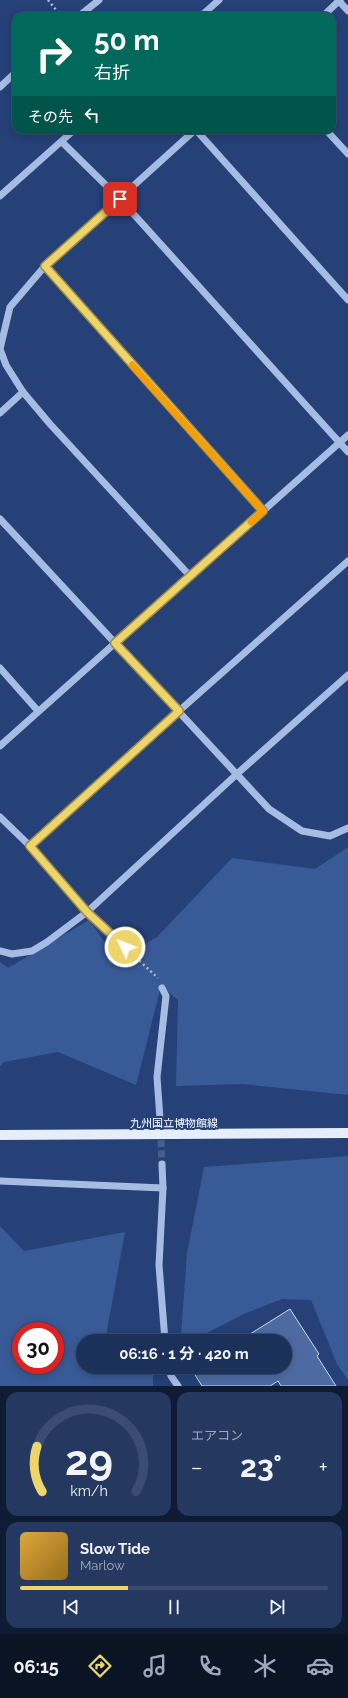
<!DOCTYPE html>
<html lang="ja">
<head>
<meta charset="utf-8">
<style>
  :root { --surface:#1c315a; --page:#253960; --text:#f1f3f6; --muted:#a0a9bb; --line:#3a4c70; --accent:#edd46b }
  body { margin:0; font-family:Raleway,"Noto Sans JP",sans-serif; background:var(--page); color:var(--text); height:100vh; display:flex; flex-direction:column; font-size:15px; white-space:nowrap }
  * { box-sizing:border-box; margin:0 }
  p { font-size:13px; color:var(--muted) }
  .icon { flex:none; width:22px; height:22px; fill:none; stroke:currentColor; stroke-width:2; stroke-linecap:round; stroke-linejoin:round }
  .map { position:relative; height:1386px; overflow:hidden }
  .drawer { display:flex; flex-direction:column; gap:6px; padding:6px; background:#0f1b32; flex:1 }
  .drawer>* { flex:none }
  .guide { position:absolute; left:12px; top:12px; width:324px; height:122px; border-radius:12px; box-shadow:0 2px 10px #0003,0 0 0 1px var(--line); background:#00695c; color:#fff; overflow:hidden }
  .speed { position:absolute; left:12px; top:1322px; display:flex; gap:8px; font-size:20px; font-weight:700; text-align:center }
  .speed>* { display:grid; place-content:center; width:52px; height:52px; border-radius:50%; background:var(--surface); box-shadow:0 2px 10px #0003,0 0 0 1px var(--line); line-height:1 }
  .speed .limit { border:6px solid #d22; background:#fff; color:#111 }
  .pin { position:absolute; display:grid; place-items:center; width:34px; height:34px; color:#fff; margin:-17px; border-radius:8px; box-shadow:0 2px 6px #0006 }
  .me { position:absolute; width:44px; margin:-22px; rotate:313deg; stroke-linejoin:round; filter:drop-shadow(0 0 3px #0008) }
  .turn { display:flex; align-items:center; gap:14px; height:84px; padding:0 16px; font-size:18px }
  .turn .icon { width:52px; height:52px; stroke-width:2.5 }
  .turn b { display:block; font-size:28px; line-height:34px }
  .then { display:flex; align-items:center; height:38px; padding:0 16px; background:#0003; gap:8px; font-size:15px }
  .big { font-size:30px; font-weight:700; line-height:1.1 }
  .drawer .widget { flex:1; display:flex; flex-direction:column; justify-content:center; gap:6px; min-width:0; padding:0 14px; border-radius:12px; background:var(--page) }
  .drawer .dial { align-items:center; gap:0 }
  .dial svg { height:104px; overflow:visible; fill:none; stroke:var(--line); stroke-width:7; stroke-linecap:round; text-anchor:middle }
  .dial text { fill:var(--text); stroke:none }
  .song { display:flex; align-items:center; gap:12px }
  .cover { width:48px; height:48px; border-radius:6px; background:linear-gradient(135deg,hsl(40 70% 55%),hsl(40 70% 35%)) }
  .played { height:4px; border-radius:2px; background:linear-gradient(90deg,var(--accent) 35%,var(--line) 35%) }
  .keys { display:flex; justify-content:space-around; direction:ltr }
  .heat { display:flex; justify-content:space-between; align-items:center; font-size:22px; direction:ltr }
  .drawer .tiles { flex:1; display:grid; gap:6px; grid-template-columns:1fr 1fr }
  .widget:last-child { grid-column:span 2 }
  .trip { position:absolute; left:76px; top:1334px; width:216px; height:40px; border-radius:20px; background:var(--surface); box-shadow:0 2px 10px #0003,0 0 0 1px var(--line); font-weight:700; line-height:40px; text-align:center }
  .dock { display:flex; height:64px; justify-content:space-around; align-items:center; background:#0b1424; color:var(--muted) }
  .dock .icon { width:28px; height:28px }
  .dock .current { color:var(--accent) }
  .dock b { font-size:18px; color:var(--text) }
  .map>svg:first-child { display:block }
</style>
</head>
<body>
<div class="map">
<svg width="348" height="1386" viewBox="0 0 348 1386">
  <rect width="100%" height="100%" fill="#254178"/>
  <g fill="#385a96" fill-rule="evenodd">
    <polygon points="348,847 348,1095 243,1084 176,1086 178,1000 161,986 136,1085 58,1052 4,1062 0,1066 0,962 8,968 89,920 117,960 157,937 232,858 315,869"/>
    <polygon points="348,1156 348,1380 337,1364 311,1300 282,1299 244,1314 193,1340 181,1335 187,1253 204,1167"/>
    <path d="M0 1226 24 1251 125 1232 105 1341H83V1367H146L153 1371V1386H0ZM21 1331H55V1365H21Z"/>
  </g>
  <polygon fill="#4d6ba2" stroke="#c9d8f3" points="290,1309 319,1354 317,1356 336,1386 281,1386 278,1381 270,1386 202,1386 190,1367 285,1367 285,1341 239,1341"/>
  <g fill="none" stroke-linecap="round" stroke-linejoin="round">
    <polyline stroke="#465e8c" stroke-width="7" stroke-dasharray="7 3.5" stroke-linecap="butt" points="160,1119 162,1164"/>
    <g stroke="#a7bce3" stroke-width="2.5" stroke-dasharray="2 3" stroke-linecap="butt">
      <polyline points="48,0 61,16"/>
      <polyline points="132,954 158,978"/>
    </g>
    <g stroke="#a7bce3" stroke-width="7">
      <polyline points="338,0 348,11"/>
      <polyline points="79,16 99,0"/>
      <polyline points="201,16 219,0"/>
      <polyline points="323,16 340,0"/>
      <polyline points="0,87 16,72"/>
      <polyline points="196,130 348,300"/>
      <polyline points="326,130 348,154"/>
      <polyline points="62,142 120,199 348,452"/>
      <polyline points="0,196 74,130"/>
      <polyline points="45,266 263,511"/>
      <polyline points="0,413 23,392"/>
      <polyline points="0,519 269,809 302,831 330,836 348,828"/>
      <polyline points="190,576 50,424 23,392 6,365 0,349 10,307 45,266 195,130"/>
      <polyline points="0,668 38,711"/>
      <polyline points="0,746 348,435"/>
      <polyline points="0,817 30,846 87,912 125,947"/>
      <polyline points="30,846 179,711 348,561"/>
      <polyline points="0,951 12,954 32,951 47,942 87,912 238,773 348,675"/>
      <polyline points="160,1119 157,1077 166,996 162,988"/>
      <polyline points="162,1164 163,1188 159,1265 165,1341"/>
      <polyline points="0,1181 163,1188"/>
      <polyline points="168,1367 171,1376 178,1386"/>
    </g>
    <polyline stroke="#e6edfc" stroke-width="10" points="0,1135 348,1133"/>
  </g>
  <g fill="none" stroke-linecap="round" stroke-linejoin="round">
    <defs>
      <polyline id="route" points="120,199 45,266 263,511 115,643 179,711 30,846 87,912 125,947"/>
    </defs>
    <use href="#route" stroke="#9a8a46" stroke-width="10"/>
    <use href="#route" stroke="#edd46b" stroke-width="7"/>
    <polyline stroke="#f59e0b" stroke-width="7" points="132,365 263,511 251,522"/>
  </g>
  <g text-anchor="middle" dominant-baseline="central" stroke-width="4" stroke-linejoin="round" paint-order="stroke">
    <g font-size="11" fill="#fff" stroke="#254178">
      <text x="174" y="1123">九州国立博物館線</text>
    </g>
  </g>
</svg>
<div class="speed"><div class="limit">30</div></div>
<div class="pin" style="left:120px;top:199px;background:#d93025"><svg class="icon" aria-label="arrive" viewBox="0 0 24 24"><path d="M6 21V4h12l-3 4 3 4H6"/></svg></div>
<svg class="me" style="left:125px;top:947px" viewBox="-20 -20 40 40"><circle r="17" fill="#edd46b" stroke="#fff" stroke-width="3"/><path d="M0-11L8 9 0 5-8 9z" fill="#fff"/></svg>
<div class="trip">06:16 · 1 分 · 420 m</div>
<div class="guide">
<div class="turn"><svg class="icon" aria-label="right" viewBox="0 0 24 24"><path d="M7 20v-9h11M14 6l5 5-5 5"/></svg><div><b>50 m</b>右折</div></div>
<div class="then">その先<svg class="icon" aria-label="left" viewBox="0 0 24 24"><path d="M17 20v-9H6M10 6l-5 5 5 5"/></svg></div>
</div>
</div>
<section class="drawer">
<div class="tiles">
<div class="widget dial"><svg viewBox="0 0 100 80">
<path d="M14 69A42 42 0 1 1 86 69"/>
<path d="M14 69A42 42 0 0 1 10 34" stroke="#edd46b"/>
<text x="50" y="56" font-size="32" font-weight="700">29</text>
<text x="50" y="72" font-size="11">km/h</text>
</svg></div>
<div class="widget"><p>エアコン</p>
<div class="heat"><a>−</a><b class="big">23°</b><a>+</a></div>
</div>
<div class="widget">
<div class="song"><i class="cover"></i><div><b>Slow Tide</b><p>Marlow</p></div></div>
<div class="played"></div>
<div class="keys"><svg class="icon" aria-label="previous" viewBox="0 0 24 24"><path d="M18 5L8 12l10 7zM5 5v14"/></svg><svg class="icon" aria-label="pause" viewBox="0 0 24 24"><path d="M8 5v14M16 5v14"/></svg><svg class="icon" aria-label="next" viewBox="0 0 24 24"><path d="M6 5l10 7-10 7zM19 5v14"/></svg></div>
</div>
</div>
</section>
<nav class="dock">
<b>06:15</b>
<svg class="icon current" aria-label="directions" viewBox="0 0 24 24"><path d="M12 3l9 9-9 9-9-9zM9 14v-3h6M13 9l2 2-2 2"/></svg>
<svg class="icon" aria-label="music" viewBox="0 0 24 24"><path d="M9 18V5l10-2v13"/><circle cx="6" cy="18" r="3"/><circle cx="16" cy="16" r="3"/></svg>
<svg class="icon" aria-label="phone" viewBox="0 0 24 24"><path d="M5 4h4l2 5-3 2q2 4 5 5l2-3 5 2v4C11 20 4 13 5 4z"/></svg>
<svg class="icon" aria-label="climate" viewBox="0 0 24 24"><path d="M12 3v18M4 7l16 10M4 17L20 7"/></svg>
<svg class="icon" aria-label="car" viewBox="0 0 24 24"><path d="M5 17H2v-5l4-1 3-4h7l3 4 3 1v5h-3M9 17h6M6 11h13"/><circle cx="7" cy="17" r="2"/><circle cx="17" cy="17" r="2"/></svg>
</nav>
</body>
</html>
